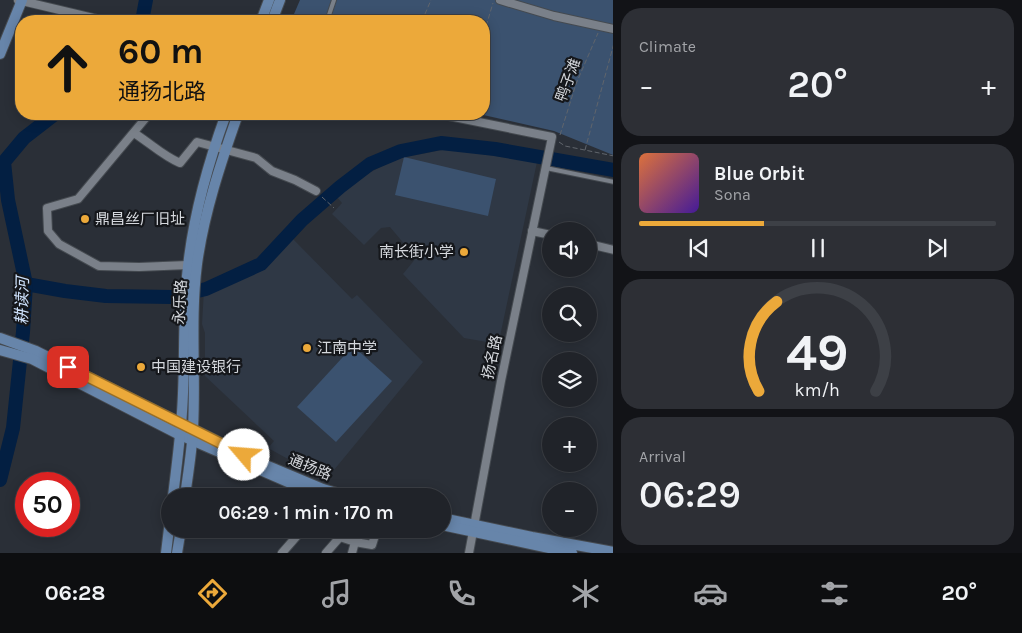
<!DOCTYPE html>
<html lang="en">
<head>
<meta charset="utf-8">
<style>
  :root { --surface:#202329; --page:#2d2f35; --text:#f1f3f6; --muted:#a2a4a8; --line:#3d4046; --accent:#eca93a }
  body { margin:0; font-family:Karla,"Noto Sans SC",sans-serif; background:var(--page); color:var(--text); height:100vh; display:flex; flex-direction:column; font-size:19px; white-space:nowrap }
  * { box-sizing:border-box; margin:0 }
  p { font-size:16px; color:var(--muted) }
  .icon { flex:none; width:28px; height:28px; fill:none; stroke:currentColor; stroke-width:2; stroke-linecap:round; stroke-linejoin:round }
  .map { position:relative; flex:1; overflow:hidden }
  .sheet { display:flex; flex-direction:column; gap:8px; padding:8px; background:#121317; width:409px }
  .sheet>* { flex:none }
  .top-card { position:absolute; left:15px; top:15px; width:475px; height:105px; border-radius:20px; box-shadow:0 2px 12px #0003,0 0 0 1px var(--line); background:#eca93a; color:#111; overflow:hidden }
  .fabs { position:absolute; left:542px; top:222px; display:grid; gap:10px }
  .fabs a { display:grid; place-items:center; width:55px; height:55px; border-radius:50%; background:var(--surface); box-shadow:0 2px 12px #0003,0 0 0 1px var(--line); font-size:25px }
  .speed { position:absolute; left:15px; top:472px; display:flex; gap:10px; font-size:25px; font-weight:700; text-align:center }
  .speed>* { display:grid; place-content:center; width:65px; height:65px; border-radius:50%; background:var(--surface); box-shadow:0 2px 12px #0003,0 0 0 1px var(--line); line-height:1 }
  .speed .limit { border:8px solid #d22; background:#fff; color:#111 }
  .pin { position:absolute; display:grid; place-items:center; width:42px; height:42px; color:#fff; margin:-21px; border-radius:10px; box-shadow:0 2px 8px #0006 }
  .me { position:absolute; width:55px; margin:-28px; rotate:297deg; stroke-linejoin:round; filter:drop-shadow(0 0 4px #0008) }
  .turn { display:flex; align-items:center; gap:18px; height:105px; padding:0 20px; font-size:22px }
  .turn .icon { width:65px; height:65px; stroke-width:2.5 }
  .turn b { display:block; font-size:35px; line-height:42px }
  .big { font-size:38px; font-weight:600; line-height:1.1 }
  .sheet .card { flex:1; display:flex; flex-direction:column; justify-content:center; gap:8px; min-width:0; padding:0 18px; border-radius:20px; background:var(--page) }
  .sheet .dial { align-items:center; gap:0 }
  .dial svg { height:130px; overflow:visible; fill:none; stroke:var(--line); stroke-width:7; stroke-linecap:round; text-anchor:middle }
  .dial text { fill:var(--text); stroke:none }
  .song { display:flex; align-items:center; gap:15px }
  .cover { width:60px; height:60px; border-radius:8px; background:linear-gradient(135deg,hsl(20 70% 55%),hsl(260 70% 35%)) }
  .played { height:5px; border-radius:2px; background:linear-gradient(90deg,var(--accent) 35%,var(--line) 35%) }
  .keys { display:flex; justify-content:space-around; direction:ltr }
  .heat { display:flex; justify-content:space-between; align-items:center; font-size:28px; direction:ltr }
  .trip { position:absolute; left:161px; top:488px; width:290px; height:50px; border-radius:25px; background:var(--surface); box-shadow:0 2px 12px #0003,0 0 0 1px var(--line); font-weight:600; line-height:50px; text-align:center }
  .menu { display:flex; height:80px; justify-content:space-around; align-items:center; background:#0d0e10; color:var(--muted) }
  .menu .icon { width:35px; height:35px }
  .menu .current { color:var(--accent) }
  .menu b { font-size:22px; color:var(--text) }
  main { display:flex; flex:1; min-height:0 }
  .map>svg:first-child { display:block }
</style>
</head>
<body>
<main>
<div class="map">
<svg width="614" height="553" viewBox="0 0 614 553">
  <rect width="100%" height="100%" fill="#2a2f37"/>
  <g fill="#2f3845">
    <polygon points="447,149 537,162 499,341 487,342 464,338 403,274 416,258 390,227 381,228 364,245 332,214 342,203 336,196 350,185 369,173 396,159"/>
    <polygon points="293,239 352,299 357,295 423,362 329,476 288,459 268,448 274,441 205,376 205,333 202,324 204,290 228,284 256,269"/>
  </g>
  <g fill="#3b526f">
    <polygon points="300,0 613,0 613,155 554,131 479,114 484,114 484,21 291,21"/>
    <polygon points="404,157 496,179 488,216 395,195"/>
    <polygon points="353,346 392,381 336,442 297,407"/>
  </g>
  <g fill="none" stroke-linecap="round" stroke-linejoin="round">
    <g stroke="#031f42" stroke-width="14">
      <polyline points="142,21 146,0"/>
      <polyline points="26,284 65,291 106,296 172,297 206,289 261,264 302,220 340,187 370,164 401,151 441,143 495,149 614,170"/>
      <polyline points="0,480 13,428 23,332 26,284 8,200 4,162 24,138 55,114"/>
    </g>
    <defs>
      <g id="lane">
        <polyline points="327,21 334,0"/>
        <polyline points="546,168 614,182"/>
      </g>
      <g id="street">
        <polyline points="18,0 106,21"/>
        <polyline points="500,0 554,16 614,29"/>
        <polyline points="149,114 78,199 47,208 48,231 59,244 99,266 139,267 188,265"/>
        <polyline points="439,114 552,137 501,381 469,553"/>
        <path d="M134 133C150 143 163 156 180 163L197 142 256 158 272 171 295 180 316 191"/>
        <polyline points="532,231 551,235"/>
        <polyline points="589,244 614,250"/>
        <polyline points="330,529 340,537 355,542"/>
        <polyline points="282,553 303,529"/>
        <polyline points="326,553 340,537"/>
        <polyline points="352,553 355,542 372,545 377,529"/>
      </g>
      <g id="secondary">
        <polyline points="261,21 269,0"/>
        <polyline points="272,21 280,0"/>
        <polyline points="0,54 22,0"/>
        <polyline points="0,338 36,351 261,463 323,489 347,496"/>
        <polyline points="0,350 32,359 180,435 320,496"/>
        <path d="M173 496C176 472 179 448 181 424 186 375 182 325 187 276 192 221 207 166 226 114"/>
        <path d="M185 496C188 474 192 451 193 428 196 374 190 319 197 264 204 213 221 162 238 114"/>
        <polyline points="442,518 532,537 614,552"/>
        <polyline points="442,525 572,553"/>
        <polyline points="166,553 170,520"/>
        <polyline points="177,553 181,529"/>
      </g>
    </defs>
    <use href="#lane" stroke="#454a50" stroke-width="6"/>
    <use href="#street" stroke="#454a50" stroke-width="10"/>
    <use href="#secondary" stroke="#454a50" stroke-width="12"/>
    <g stroke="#60656c" stroke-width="1" stroke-dasharray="5 2.5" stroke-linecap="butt">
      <polyline points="422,21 431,0"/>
      <polyline points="484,33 493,3"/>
      <polyline points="560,135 576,84 598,33"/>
      <polyline points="559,142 565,146 614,156"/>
      <polyline points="585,150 614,43"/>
      <polyline points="322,197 334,208"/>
    </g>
    <use href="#lane" stroke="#7a8089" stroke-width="4"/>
    <use href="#street" stroke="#7a8089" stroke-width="8"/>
    <use href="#secondary" stroke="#6785aa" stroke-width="10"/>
  </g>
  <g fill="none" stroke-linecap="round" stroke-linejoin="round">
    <defs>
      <polyline id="route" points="68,367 244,455"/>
    </defs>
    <use href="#route" stroke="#996e26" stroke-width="12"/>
    <use href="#route" stroke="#eca93a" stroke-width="9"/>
  </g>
  <g fill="#eca93a" stroke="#15171b" stroke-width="2">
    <circle cx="85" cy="219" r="5"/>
    <circle cx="464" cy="252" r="5"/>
    <circle cx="307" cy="348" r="5"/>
    <circle cx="141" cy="367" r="5"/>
  </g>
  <g text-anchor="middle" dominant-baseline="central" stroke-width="4.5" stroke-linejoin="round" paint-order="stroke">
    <g font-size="15" fill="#d5d8dd" stroke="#15171b">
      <text transform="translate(568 80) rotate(-70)">鸭子滩</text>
      <text transform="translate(180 302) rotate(-87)">永乐路</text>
      <text transform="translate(492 357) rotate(-78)">扬名路</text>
      <text transform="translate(310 467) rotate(22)">通扬路</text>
    </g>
    <g font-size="15" fill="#d5d8dd" stroke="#15171b" text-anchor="start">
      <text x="95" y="219">鼎昌丝厂旧址</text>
      <text x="454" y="252" text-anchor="end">南长街小学</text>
      <text x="317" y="348">江南中学</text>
      <text x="151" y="367">中国建设银行</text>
    </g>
    <g font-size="16" font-style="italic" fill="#cfe3fd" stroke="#15171b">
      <text transform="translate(22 301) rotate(-89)">耕读河</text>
    </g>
  </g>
</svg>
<div class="fabs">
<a><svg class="icon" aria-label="sound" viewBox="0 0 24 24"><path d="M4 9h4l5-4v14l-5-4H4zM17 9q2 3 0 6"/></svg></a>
<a><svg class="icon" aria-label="search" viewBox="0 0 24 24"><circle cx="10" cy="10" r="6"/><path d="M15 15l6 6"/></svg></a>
<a><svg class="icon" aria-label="layers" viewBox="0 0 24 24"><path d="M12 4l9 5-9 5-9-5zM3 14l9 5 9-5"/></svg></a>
<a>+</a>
<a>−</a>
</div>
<div class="speed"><div class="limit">50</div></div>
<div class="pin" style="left:68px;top:367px;background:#d93025"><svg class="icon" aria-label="arrive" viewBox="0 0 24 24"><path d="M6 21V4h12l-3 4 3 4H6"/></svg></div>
<svg class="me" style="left:244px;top:455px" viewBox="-20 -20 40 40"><circle r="19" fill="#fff"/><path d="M0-13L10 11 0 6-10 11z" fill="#eca93a"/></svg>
<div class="trip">06:29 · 1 min · 170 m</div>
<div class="top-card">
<div class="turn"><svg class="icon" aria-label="ahead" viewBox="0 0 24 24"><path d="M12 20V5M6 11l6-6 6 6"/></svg><div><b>60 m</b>通扬北路</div></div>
</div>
</div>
<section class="sheet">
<div class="card"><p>Climate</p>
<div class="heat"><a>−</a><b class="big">20°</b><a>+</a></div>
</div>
<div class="card">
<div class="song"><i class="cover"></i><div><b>Blue Orbit</b><p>Sona</p></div></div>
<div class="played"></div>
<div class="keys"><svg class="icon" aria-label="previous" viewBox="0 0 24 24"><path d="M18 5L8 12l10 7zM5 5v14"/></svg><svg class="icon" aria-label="pause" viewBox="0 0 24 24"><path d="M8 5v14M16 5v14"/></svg><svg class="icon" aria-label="next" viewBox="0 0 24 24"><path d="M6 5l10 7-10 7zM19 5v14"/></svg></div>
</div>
<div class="card dial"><svg viewBox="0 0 100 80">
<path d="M14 69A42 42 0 1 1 86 69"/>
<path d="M14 69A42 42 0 0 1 25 14" stroke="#eca93a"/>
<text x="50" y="56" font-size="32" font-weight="700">49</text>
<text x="50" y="72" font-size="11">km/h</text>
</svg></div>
<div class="card"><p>Arrival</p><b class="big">06:29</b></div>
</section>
</main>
<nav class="menu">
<b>06:28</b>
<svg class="icon current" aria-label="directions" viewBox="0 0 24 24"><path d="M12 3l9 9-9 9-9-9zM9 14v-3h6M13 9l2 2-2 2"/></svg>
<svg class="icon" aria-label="music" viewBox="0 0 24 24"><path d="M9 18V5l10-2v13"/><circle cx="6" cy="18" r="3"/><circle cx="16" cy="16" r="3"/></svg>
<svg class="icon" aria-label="phone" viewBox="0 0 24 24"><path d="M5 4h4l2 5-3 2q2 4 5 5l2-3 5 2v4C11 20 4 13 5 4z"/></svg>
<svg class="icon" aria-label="climate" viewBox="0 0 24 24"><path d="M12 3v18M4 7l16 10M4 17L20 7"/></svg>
<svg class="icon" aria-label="car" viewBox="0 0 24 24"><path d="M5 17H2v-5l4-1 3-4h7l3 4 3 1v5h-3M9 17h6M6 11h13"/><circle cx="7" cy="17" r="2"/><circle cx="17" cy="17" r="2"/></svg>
<svg class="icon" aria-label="filters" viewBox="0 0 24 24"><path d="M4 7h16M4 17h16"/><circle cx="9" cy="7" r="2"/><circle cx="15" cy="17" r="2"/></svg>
<b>20°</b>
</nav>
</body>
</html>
